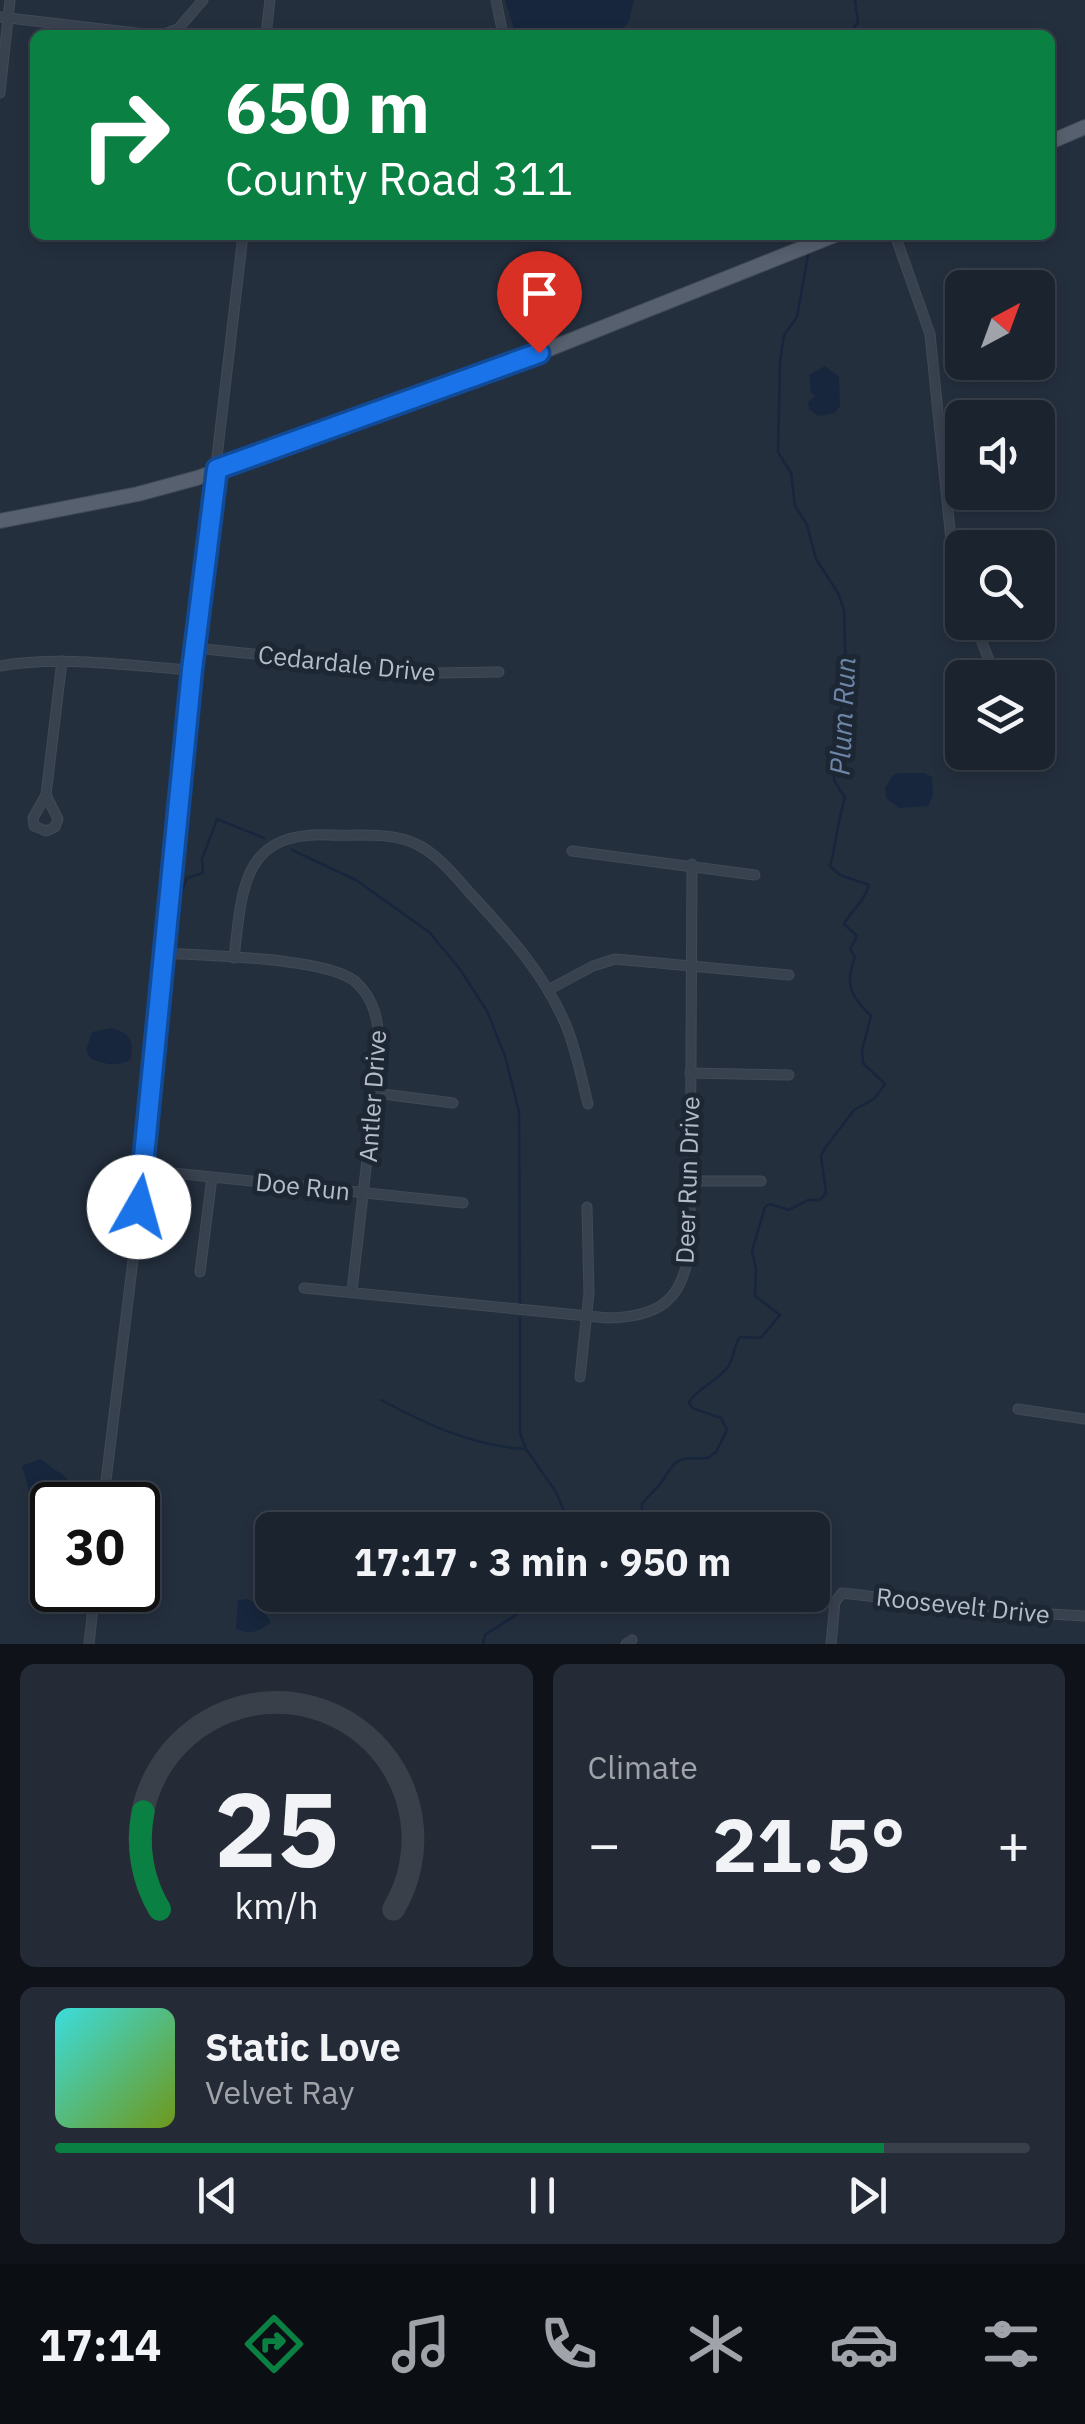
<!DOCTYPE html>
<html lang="en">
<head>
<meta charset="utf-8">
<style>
  :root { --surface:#1b232e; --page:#242b36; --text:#f1f3f6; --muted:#a0a4aa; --line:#39404a; --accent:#0b8043 }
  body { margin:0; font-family:"IBM Plex Sans",sans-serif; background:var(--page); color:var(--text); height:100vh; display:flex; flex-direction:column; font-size:38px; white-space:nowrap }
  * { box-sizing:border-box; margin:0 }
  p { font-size:32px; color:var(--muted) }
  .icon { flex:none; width:55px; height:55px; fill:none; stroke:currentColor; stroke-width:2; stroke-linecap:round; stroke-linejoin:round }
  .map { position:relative; height:1644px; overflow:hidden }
  .drawer { display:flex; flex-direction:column; gap:20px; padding:20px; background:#0f1319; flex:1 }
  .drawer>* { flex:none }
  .banner { position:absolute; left:30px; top:30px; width:1025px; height:210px; border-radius:15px; box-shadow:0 5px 15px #0003,0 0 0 2px var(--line); background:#0b8043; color:#fff; overflow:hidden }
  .needle { width:65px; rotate:41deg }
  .fabs { position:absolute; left:945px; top:270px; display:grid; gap:20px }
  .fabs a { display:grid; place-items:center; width:110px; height:110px; border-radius:15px; background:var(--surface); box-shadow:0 5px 15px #0003,0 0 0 2px var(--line); font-size:50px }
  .speed { position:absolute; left:30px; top:1482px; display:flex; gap:20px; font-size:50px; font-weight:700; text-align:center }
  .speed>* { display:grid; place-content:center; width:130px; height:130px; border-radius:50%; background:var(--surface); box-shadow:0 5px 15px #0003,0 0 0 2px var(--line); line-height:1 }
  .speed .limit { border:5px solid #111; border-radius:15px; background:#fff; color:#111 }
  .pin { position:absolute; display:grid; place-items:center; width:85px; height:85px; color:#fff; margin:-102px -42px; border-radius:50% 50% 50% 0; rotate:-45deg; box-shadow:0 0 10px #0007 }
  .pin .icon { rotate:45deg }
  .me { position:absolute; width:110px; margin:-55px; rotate:7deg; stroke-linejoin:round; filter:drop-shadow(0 0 8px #0008) }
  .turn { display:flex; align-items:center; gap:35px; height:210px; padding:0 30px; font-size:45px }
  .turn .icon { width:130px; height:130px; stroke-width:2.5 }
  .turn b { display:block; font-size:70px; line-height:85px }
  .big { font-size:75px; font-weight:800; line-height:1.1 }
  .drawer .tile { flex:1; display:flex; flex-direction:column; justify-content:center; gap:15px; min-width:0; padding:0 35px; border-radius:15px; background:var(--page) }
  .drawer .dial { align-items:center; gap:0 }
  .dial svg { height:260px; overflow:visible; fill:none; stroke:var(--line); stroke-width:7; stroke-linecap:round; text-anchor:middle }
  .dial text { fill:var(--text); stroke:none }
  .song { display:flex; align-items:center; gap:30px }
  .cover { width:120px; height:120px; border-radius:15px; background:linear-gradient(135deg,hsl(180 70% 55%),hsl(80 70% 35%)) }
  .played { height:10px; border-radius:5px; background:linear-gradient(90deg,var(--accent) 85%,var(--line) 85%) }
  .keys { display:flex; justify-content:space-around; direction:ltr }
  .heat { display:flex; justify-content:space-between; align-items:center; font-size:55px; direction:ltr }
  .drawer .tiles { flex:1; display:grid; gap:20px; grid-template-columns:1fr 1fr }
  .tile:last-child { grid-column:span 2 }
  .trip { position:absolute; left:255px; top:1512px; width:575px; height:100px; border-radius:15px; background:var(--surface); box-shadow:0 5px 15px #0003,0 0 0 2px var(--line); font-weight:800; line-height:100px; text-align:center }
  .tabs { display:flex; height:160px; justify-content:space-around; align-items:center; background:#0b0e12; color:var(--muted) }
  .tabs .icon { width:70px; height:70px }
  .tabs .selected { color:var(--accent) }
  .tabs b { font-size:45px; color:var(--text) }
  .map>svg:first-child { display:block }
</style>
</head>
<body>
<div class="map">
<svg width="1085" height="1644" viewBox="0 0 1085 1644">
  <rect width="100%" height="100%" fill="#242f3e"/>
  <g fill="#17263c">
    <polygon points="505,0 634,0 629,21 618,35 516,35"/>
    <polygon points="825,366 839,377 840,406 835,413 818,416 809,409 808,402 815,396 811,392 809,375"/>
    <polygon points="898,773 924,773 932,777 933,796 928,806 899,808 886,798 885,788 893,775"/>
    <path d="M112 1028C131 1034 133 1040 131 1059 118 1068 105 1064 91 1059L86 1050 92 1032Z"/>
    <path d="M40 1459 67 1478C67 1493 55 1509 42 1516L35 1513 22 1466Z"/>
    <path d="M248 1599 260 1607 271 1622C259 1632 250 1635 236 1629L238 1600Z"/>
  </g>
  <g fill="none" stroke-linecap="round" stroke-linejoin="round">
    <g stroke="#17263c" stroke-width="2.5">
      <polyline points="848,35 858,22 855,0"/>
      <polyline points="292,850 356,880 429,932 459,968 487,1011 505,1056 519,1112 520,1303"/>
      <polyline points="176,904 187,878 203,873 202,859 217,819 264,838"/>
      <polyline points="520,1318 520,1433 526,1449 556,1492 572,1530"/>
      <path d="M381 1400C428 1425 471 1445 524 1449"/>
      <path d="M642 1530V1504C649 1495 659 1487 665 1477 679 1454 682 1459 708 1458L716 1452 727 1430 721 1418 692 1408 689 1402C699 1387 716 1382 727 1368 735 1358 733 1346 740 1337L761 1338 780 1315 755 1296 756 1269 752 1251 765 1207 770 1204 789 1210 808 1200H820L826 1193 821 1156 825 1148 854 1110 874 1099 885 1084 863 1063 862 1050 871 1016C851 996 844 986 855 957L850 949 857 936 844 924C851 910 865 901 869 885L840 875 830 866C837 842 837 821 845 798L834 780 835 744 846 677 844 610 838 593 816 559 807 525 795 506 791 473 778 452 780 362 784 335 797 317 808 255"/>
      <polyline points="483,1644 485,1635 520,1612 536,1595"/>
    </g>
    <defs>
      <g id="street">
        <polyline points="496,0 503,35"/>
        <polyline points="0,17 153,35"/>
        <polyline points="162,35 178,29 203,0"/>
        <polyline points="266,35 270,0"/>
        <polyline points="0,93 10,0"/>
        <polyline points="895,235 930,334 952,550 962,586"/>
        <polyline points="974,622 996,678"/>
        <polyline points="195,648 436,673 499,672"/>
        <path d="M0 666C63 655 129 666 192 670"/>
        <polyline points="1026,752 1026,754"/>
        <polyline points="46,795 62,661"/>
        <polygon points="46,795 58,819 55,827 46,831 34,826 33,818"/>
        <polyline points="572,851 755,875"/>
        <path d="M165 953C206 956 327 957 356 982 375 1000 378 1021 380 1046L352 1291"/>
        <path d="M234 958C242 889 242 830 330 835 356 836 390 832 414 843 437 853 454 875 470 893 507 933 543 972 565 1023 576 1048 581 1077 588 1104"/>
        <polyline points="548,990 593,966 615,959 789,975"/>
        <polyline points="690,1073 789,1075"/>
        <polyline points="375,1093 453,1103"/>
        <polyline points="144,1170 463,1203"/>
        <polyline points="690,1181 761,1181"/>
        <polyline points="200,1272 212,1177"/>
        <path d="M304 1288 608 1318C661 1317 684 1299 690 1245L692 864"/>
        <polyline points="580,1377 589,1293 587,1207"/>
        <polyline points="1018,1409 1085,1419"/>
        <polyline points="103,1505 144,1170 192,670 243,235"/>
        <polyline points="89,1644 95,1590"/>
        <polyline points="626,1644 632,1640"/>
        <polyline points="831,1644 835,1602 842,1593 1000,1611 1085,1616"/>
      </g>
      <g id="primary">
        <polyline points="1050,142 1085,127"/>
        <polyline points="0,521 138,494 197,478 539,353 835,235"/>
      </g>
    </defs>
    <use href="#street" stroke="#414a57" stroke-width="11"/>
    <use href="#primary" stroke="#414a57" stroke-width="16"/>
    <use href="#street" stroke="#38414e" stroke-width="9"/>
    <use href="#primary" stroke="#56606e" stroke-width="14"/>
  </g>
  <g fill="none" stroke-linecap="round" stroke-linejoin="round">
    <defs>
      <polyline id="route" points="139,1207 192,670 217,469 539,353"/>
    </defs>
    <use href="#route" stroke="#114b97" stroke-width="25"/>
    <use href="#route" stroke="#1a73e8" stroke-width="18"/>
  </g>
  <g text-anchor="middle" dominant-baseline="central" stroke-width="10" stroke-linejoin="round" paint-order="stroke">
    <g font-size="25" fill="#b4bcc9" stroke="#1d2633">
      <text transform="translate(347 663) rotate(6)">Cedardale Drive</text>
      <text transform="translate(372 1096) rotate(-86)">Antler Drive</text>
      <text transform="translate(687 1180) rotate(-88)">Deer Run Drive</text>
      <text transform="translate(303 1186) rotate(6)">Doe Run</text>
      <text transform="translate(963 1605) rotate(6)">Roosevelt Drive</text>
    </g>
    <g font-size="28" font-style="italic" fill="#6d86a8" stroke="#1d2633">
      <text transform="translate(842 716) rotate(-87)">Plum Run</text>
    </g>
  </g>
</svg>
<div class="fabs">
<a><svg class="needle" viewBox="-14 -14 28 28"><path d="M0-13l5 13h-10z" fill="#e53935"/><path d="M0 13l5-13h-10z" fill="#a0a4aa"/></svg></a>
<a><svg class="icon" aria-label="sound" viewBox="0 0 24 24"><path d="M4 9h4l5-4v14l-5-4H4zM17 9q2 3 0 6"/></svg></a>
<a><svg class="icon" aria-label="search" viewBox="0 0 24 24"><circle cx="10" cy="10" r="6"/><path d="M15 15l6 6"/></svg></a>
<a><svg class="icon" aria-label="layers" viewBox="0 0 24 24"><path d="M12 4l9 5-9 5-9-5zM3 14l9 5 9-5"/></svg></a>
</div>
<div class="speed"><div class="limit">30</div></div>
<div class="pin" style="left:539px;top:353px;background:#d93025"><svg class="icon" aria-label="arrive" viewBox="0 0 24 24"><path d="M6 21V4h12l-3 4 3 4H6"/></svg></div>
<svg class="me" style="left:139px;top:1207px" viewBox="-20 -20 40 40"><circle r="19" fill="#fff"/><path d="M0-13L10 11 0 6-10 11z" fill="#1a73e8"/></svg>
<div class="trip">17:17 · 3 min · 950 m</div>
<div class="banner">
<div class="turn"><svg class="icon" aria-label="right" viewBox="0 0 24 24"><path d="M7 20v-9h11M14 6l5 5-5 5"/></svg><div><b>650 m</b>County Road 311</div></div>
</div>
</div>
<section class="drawer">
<div class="tiles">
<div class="tile dial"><svg viewBox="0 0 100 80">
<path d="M14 69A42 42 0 1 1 86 69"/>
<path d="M14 69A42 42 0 0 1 9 39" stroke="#0b8043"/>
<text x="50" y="56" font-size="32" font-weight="700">25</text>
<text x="50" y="72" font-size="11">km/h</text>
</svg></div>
<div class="tile"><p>Climate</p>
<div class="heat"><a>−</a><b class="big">21.5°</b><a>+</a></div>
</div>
<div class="tile">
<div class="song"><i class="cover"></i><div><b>Static Love</b><p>Velvet Ray</p></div></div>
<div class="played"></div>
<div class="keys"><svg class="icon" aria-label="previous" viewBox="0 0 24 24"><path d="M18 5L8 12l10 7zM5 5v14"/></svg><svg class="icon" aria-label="pause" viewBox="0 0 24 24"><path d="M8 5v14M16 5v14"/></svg><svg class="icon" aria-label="next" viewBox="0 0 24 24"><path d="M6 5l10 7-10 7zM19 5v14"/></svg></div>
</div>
</div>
</section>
<nav class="tabs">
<b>17:14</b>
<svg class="icon selected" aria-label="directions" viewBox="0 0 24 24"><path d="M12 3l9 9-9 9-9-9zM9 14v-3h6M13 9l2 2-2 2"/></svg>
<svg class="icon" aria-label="music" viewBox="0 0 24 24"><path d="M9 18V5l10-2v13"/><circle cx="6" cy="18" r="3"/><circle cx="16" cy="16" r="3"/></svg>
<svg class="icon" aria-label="phone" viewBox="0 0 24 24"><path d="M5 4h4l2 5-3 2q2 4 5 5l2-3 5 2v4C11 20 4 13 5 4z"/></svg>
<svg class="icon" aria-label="climate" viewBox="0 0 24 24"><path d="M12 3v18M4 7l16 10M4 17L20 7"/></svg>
<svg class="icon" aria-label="car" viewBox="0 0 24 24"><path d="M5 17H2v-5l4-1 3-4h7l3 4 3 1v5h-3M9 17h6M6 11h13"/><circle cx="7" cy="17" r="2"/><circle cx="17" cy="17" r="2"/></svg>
<svg class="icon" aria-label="filters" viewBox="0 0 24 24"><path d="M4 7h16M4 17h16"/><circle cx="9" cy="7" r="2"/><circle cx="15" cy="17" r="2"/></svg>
</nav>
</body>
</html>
